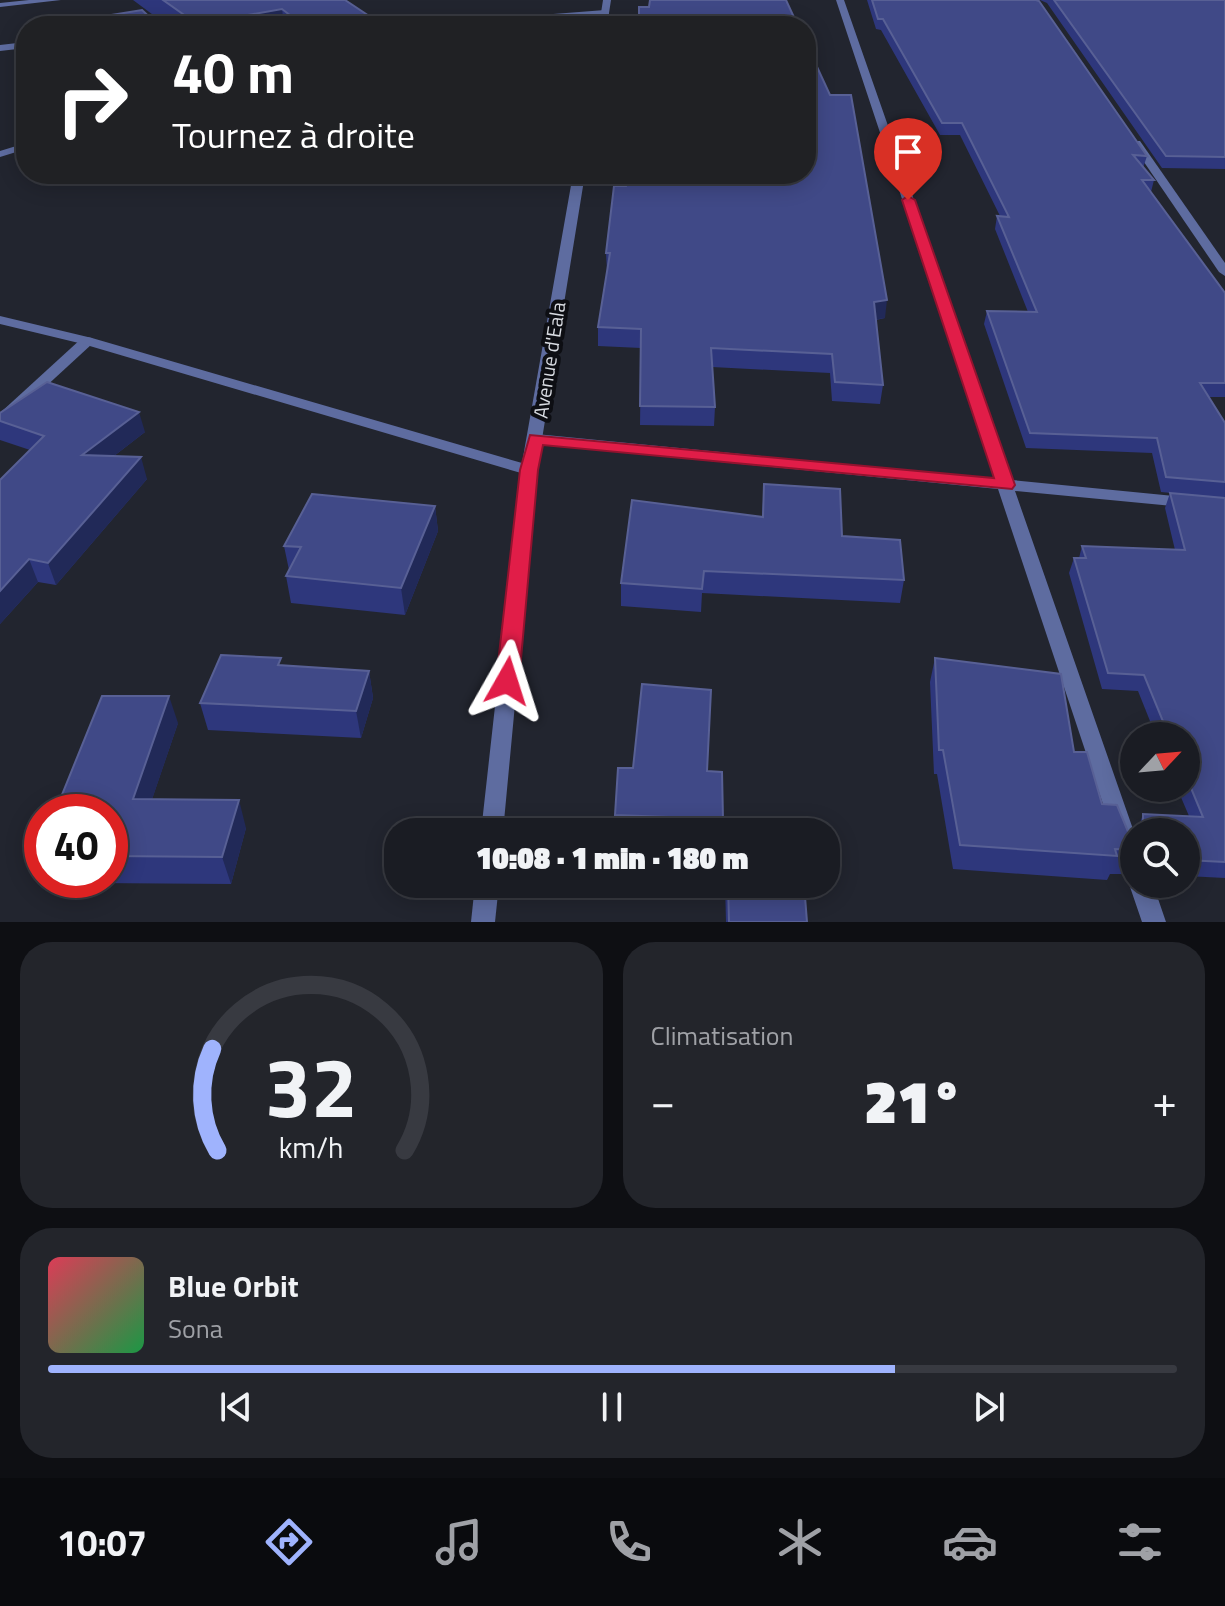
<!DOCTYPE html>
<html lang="fr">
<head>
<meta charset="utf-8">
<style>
  :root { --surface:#1a1c23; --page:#23252b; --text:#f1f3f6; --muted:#9fa1a6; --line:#383a41; --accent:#9fb3fd }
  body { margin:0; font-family:"Titillium Web",sans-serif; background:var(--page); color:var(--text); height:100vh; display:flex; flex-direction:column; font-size:30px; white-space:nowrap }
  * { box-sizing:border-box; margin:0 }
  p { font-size:26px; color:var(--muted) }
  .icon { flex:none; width:44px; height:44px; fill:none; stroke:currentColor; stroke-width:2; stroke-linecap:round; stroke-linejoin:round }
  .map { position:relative; height:922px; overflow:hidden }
  .sheet { display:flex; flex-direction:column; gap:20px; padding:20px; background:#0e0f13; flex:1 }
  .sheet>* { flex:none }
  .hud { position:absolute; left:16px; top:16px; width:800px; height:168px; border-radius:32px; box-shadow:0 4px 20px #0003,0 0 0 2px var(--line); background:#202124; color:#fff; overflow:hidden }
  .needle { width:52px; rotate:64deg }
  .buttons { position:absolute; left:1120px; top:722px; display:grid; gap:16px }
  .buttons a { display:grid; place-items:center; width:80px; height:80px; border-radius:50%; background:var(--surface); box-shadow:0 4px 20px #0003,0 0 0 2px var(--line); font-size:40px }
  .speed { position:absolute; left:24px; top:794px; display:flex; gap:16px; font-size:40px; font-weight:700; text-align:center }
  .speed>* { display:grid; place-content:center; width:104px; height:104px; border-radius:50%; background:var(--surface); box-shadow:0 4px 20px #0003,0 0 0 2px var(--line); line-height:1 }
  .speed .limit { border:12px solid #d22; background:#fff; color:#111 }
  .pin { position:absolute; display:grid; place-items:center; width:68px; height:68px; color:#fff; margin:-82px -34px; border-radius:50% 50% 50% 0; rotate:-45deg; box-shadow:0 0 8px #0007 }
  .pin .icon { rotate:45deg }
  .me { position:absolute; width:88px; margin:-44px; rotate:6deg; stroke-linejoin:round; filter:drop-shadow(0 0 6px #0008) }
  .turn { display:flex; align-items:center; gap:28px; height:168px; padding:0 24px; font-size:36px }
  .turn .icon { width:104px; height:104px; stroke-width:2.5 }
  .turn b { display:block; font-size:56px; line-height:68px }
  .big { font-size:60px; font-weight:800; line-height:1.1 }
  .sheet .tile { flex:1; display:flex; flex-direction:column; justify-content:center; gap:12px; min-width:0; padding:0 28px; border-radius:32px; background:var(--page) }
  .sheet .dial { align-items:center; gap:0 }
  .dial svg { height:208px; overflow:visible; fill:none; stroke:var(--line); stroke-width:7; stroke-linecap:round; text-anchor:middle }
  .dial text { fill:var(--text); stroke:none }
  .song { display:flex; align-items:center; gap:24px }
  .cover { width:96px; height:96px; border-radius:12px; background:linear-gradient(135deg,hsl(350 70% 55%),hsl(140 70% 35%)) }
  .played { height:8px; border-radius:4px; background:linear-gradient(90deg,var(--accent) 75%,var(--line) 75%) }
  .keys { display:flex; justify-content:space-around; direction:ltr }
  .heat { display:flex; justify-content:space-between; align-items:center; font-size:44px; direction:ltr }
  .sheet .tiles { flex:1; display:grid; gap:20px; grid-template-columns:1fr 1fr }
  .tile:last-child { grid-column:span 2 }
  .trip { position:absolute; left:384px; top:818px; width:456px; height:80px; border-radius:32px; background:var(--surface); box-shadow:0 4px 20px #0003,0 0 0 2px var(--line); font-weight:800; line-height:80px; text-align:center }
  .tabs { display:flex; height:128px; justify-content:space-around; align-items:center; background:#0a0b0e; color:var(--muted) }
  .tabs .icon { width:56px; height:56px }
  .tabs .selected { color:var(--accent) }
  .tabs b { font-size:36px; color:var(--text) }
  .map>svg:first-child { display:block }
</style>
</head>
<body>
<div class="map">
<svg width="1225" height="922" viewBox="0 0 1225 922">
  <rect width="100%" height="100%" fill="#22252f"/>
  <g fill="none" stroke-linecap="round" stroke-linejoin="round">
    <g fill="#5e6ca0" fill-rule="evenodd">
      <polygon points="605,10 609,13 608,15 469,26 431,26 435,23"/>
      <polygon points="26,42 26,48 0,51 0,45"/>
      <polygon points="26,143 26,149 0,157 0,151"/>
    </g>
    <g fill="#5e6ca0" fill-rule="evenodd">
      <polygon points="29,0 61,0 0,7 0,3"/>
      <polygon points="836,0 844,0 1012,480 1225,501 1225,511 1015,491 1134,832 1134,874 1126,871 1123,864 998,489 536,444 528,439 536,434 995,479"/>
      <polygon points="1132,141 1140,141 1225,263 1225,276 1219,272 1131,143"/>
      <polygon points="87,337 92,338 94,341 92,344 5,424 0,426 0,413 82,338"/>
      <polygon points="1134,876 1134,884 1153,884 1166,922 1142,922 1129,884"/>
    </g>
    <g fill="#5e6ca0" fill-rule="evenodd">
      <polygon points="603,0 611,0 607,26 599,26"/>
      <polygon points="573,174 585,174 537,470 503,832 481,832 521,473 83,344 0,324 0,316 92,338 522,463"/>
      <polygon points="475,884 499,884 495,922 471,922"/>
    </g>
  </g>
  <g fill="#2e377c">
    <polygon points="133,0 345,0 381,24 381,26 168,26"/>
    <polygon points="867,0 1036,0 1147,156 1143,168 1154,180 1151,192 1225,293 1225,397 1209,397 1225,423 1225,498 1161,492 1152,453 1026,448 984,324 987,311 1028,312 995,229 997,216 1000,216 960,135 940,135 881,30 876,29"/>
    <polygon points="1040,0 1225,0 1225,169 1162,168 1047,3"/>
    <polygon points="606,253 885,318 876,320 883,385 880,404 832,401 830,373 712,367 715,407 714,426 640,425 641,348 598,346 598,327 607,271"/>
    <polygon points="0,421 145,432 114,456 147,479 56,585 38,582 0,624 0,480 30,450 0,440"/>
    <polygon points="764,484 842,536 904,580 900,603 702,593 701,612 621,606 621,583 762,517"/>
    <polygon points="1170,493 1225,498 1225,878 1186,876 1186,832 1137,832 1143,814 1189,816 1177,788 1186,788 1186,736 1156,736 1138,691 1102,689 1069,573 1074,558 1079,558 1082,546 1175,550 1165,508"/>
    <polygon points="435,506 438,531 405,615 291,603 286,576 289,570 284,546"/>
    <polygon points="935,658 1102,804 1134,846 1134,854 1126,874 1110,874 1107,880 953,869 937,774 934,774 930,682"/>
    <polygon points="369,671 373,698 361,738 208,730 200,703"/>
    <polygon points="178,723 152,799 246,828 231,884 92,883 91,880 110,880 110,812"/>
    <polygon points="707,771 723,819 722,832 673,832 615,830 615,815"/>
    <polygon points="725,884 804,884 807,922 726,922"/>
  </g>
  <g fill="#212958">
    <polygon points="282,9 284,26 197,26 197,24"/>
    <polygon points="887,300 885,318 872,320 874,302"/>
    <polygon points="139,412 145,432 88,476 82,455"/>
    <polygon points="141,457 147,479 56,585 48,563"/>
    <polygon points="435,506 438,531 405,615 401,588"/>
    <polygon points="29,559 38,582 0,624 0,591"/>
    <polygon points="369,671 373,698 361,738 356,711"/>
    <polygon points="169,696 178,723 143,826 133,799"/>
    <polygon points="239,800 246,828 231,884 222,857"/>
  </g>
  <g fill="#404987" stroke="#586095" stroke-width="2">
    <polygon points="163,0 345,0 381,24 369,26 304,26 282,9 197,24"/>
    <polygon points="650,0 786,0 798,26 639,26 639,7 649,7"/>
    <polygon points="872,0 1036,0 1039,1 1147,156 1133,155 1154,180 1142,180 1225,293 1225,383 1200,383 1225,423 1225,482 1166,477 1157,438 1030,433 987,311 1037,312 997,216 1009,217 962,123 942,123 883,19 878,19"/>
    <polygon points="1054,0 1225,0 1225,157 1166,156"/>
    <polygon points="142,10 159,26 78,26 74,21"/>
    <polygon points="806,43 830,95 851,95 887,300 874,302 883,385 835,382 832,354 711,348 715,407 640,406 641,329 598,327 610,253 606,253 614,186 626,186 627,174 806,174"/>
    <polygon points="47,382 139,412 82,455 141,457 48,563 29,559 0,591 0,480 44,436 0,421 0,413"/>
    <polygon points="764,484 840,489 842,536 900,540 904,580 704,571 702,589 621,583 632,500 763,517"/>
    <polygon points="1170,493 1225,498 1225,862 1186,860 1186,832 1143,832 1143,814 1203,817 1186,776 1186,736 1169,736 1144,675 1108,673 1074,558 1086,558 1082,546 1185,550"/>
    <polygon points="312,494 435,506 401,588 286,576 301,547 284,546"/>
    <polygon points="221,655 281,658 278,665 369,671 356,711 200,703"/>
    <polygon points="935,658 1061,674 1074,752 1087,752 1102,804 1117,805 1134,846 1134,850 1115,849 1117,856 960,845 943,750 939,750"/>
    <polygon points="642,684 711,690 707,771 722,772 723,819 615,815 618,768 633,768"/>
    <polygon points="102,696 169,696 133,799 239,800 222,857 110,856 110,812 55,812"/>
    <polygon points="727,820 799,824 799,832 727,832"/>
    <polygon points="728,884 804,884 807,922 729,922"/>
  </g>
  <polygon fill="#e11d48" stroke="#92132f" stroke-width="2" points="908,196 915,200 1015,485 1012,489 543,445 538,470 519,681 515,687 507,689 499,687 496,681 520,470 530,435 994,478 902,200"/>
  <g text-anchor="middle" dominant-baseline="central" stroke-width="8" stroke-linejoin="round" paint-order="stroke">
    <g font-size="20" fill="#d9dce2" stroke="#0d0e13">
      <text transform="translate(549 360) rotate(-81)">Avenue d'Eala</text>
    </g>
  </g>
</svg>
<div class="buttons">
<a><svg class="needle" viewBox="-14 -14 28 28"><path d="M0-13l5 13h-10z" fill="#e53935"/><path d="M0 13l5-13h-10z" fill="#9fa1a6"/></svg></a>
<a><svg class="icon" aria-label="search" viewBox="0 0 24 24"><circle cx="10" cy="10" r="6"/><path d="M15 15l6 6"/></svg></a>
</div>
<div class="speed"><div class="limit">40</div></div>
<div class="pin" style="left:908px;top:200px;background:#d93025"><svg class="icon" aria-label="arrive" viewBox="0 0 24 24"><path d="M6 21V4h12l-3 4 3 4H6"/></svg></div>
<svg class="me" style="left:507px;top:681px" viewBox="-20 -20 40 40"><path d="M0-17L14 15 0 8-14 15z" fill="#e11d48" stroke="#fff" stroke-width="4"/></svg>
<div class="trip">10:08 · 1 min · 180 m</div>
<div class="hud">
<div class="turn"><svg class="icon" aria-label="right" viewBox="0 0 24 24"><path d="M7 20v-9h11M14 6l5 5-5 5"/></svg><div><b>40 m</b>Tournez à droite</div></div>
</div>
</div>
<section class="sheet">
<div class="tiles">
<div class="tile dial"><svg viewBox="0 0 100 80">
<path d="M14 69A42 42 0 1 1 86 69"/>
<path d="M14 69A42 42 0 0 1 12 30" stroke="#9fb3fd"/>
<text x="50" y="56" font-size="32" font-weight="700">32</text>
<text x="50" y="72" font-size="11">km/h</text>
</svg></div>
<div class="tile"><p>Climatisation</p>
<div class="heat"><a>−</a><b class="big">21°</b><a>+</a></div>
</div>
<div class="tile">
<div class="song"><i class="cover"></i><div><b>Blue Orbit</b><p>Sona</p></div></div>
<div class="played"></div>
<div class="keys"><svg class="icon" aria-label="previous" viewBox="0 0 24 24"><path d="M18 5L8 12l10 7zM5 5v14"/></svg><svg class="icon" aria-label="pause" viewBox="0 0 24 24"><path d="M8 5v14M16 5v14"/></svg><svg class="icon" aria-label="next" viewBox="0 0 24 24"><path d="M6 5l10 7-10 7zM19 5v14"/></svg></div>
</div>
</div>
</section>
<nav class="tabs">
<b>10:07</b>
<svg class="icon selected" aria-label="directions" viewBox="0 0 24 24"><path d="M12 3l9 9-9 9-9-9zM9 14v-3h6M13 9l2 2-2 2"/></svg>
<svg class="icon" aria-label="music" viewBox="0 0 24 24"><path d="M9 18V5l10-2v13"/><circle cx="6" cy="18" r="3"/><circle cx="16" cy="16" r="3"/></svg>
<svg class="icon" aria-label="phone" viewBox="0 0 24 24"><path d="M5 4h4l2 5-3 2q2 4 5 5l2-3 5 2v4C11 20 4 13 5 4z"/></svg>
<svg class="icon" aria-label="climate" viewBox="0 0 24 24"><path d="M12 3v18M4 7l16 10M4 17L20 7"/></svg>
<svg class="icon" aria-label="car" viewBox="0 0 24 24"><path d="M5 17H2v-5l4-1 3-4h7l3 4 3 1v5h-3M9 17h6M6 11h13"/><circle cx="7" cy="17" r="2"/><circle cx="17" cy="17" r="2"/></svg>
<svg class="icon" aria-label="filters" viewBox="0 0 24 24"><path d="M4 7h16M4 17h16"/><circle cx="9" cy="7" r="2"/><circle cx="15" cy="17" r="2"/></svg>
</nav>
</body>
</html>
